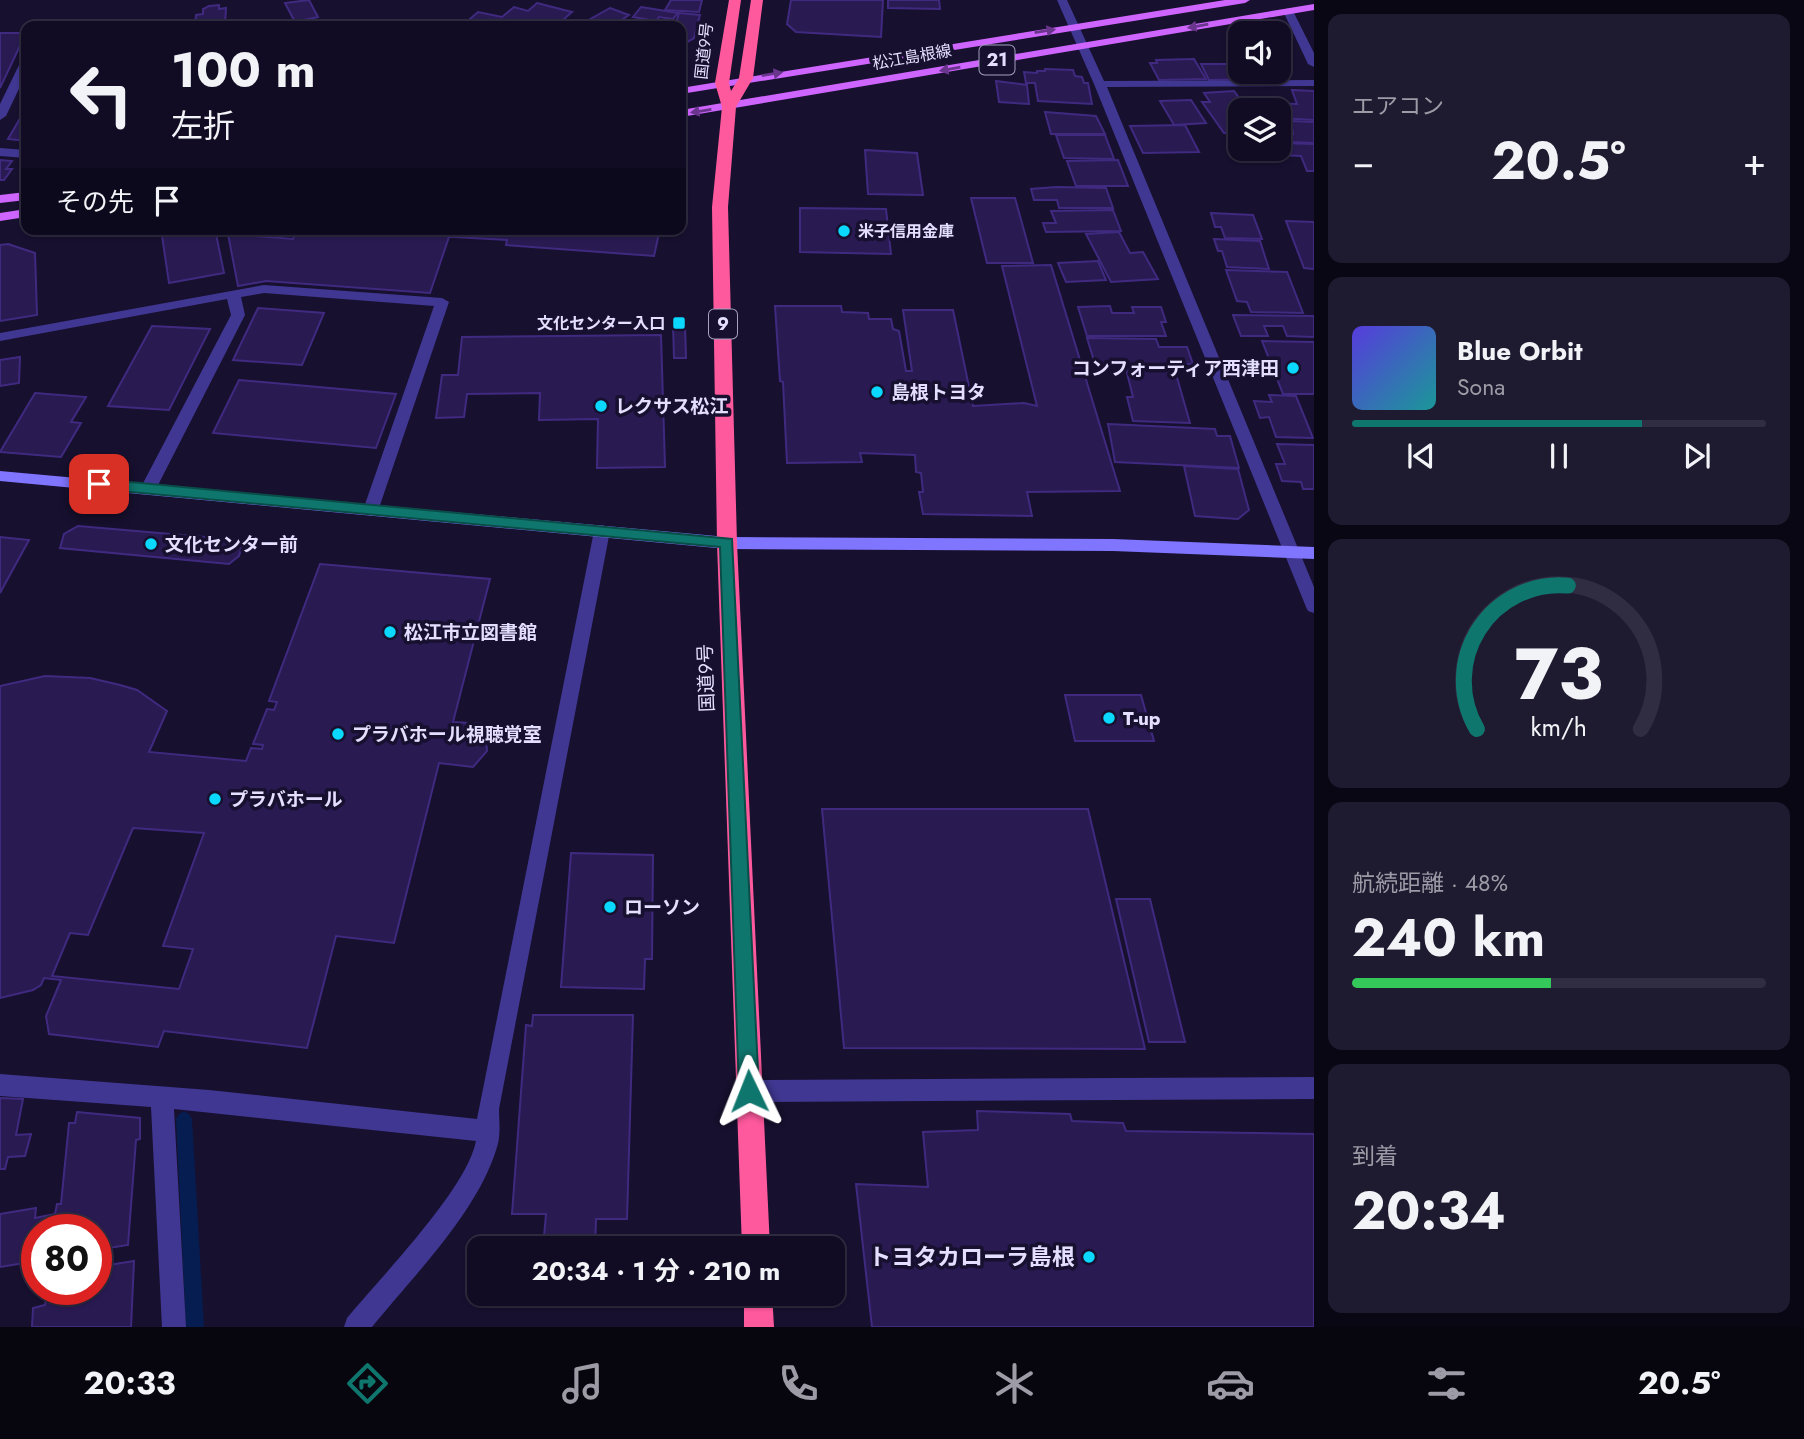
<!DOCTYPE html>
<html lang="ja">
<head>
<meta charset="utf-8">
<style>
  :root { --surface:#110c23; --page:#1e1a30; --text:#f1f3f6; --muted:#9c9ba6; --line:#302c41; --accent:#0f766e }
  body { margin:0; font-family:Jost,"Noto Sans JP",sans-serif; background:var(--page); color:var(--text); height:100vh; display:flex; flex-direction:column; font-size:26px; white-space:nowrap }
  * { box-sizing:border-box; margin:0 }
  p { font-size:23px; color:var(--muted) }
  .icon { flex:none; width:38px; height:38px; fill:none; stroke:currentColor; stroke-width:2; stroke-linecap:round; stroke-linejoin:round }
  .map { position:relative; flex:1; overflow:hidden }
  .details { display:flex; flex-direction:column; gap:14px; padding:14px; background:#090713; width:490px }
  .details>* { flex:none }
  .banner { position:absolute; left:21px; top:21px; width:665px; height:214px; border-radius:14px; box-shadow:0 2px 5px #0004,0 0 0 2px var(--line); background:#110c23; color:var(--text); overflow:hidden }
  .tools { position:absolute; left:1228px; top:21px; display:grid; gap:14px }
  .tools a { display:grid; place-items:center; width:63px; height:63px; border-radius:14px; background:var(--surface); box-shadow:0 2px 5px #0004,0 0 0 2px var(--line); font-size:35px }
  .speed { position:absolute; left:21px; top:1214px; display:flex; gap:14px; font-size:35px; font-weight:700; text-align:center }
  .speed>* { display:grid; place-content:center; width:91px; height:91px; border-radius:50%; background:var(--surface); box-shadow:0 2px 5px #0004,0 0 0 2px var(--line); line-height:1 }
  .speed .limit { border:10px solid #d22; background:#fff; color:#111 }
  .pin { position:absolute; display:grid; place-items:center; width:60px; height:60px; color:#fff; margin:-30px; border-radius:14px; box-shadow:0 4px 10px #0006 }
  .me { position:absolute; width:77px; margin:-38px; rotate:358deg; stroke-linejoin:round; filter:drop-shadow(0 0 5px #0008) }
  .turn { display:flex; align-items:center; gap:24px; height:147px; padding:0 35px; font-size:32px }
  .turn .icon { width:91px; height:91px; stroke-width:2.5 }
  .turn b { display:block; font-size:49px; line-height:60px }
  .then { display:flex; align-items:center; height:66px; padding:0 35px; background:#0003; gap:14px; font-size:26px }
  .big { font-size:52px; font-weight:700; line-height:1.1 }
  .details .widget { flex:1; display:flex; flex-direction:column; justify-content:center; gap:10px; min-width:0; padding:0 24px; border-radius:14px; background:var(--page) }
  .details .dial { align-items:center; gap:0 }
  .dial svg { height:182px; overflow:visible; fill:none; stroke:var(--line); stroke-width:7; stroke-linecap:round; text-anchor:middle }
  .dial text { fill:var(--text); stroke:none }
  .song { display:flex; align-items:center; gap:21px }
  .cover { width:84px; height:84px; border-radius:10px; background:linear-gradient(135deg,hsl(250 70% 55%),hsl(180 70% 35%)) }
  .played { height:7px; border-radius:4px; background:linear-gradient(90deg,var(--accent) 70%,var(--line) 70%) }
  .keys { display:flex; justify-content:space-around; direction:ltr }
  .heat { display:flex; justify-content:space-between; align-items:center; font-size:38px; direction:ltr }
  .charge { height:10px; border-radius:5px; background:linear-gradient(90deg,#34c759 48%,var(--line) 0) }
  .trip { position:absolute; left:467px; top:1236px; width:378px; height:70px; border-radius:14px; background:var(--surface); box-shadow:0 2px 5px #0004,0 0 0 2px var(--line); font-weight:700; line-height:70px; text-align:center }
  .dock { display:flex; height:112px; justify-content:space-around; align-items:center; background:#07050e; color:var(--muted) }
  .dock .icon { width:49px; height:49px }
  .dock .selected { color:var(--accent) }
  .dock b { font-size:32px; color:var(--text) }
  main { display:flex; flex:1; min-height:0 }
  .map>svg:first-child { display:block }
</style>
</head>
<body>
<main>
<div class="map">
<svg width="1314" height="1327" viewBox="0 0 1314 1327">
  <rect width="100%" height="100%" fill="#17102f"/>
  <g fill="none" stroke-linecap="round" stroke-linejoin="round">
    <polygon fill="#061d51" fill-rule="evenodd" points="184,1111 189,1114 192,1119 204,1327 186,1327 176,1119 179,1114"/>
  </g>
  <g fill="#291a52" stroke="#402a80" stroke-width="2" fill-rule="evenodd">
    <polygon points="309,0 318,17 295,22 285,3"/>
    <polygon points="671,0 702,0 699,12 665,10"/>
    <polygon points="791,0 883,0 881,37 796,32 787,24"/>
    <polygon points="888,0 939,0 940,9 888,8"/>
    <polygon points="537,3 572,12 556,26 463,25 478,12 502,17 514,7 528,11"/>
    <polygon points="219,5 219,9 226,8 225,26 195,26 196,15 203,14 203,9 209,6"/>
    <polygon points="641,7 678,13 673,19 659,17 656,21 633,17"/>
    <polygon points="610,8 629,15 623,19 640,26 578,26"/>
    <polygon points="679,13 700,15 694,38 681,46 681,26 675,26"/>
    <polygon points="0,33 26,33 0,88"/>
    <polygon points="1194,59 1206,79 1159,80 1150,63 1157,63 1156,60"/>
    <polygon points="1201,64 1241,64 1241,72 1258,72 1262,79 1209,80"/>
    <polygon points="1045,69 1073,70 1075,76 1082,77 1084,83 1088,83 1092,104 1038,101 1035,83 1026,83 1024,72 1037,73 1037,71 1045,71"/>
    <polygon points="996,81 1027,85 1029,104 999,102"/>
    <polygon points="1292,90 1314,91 1314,120 1279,118 1279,110 1271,110 1269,103 1297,104"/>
    <polygon points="1234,91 1248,110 1241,110 1241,132 1224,133 1202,102 1210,102 1204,93"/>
    <polygon points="1191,100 1206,123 1174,125 1160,101"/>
    <polygon points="1045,112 1096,116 1105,134 1051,134"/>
    <polygon points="22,115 26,115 26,141 8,139"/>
    <polygon points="1291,121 1314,122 1314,143 1290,142 1287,133 1293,134"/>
    <polygon points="1185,125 1199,152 1143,153 1130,126"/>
    <polygon points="1056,135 1105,135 1114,159 1064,158"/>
    <polygon points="1279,143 1314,144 1314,171 1307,171 1301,156 1282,155"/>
    <polygon points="865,150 917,153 923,195 868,194"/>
    <polygon points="0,160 12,161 6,169 12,169 4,180 0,180"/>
    <polygon points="1118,160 1128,186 1076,186 1067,161"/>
    <polygon points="1056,187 1106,188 1113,208 1059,208 1057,200 1034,200 1031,189"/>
    <polygon points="971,198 1015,198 1033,263 987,263"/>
    <polygon points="800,208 886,209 891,254 800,252"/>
    <polygon points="1113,210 1121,231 1046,232 1043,223 1056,223 1051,211"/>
    <polygon points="1211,213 1253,215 1262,239 1225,238 1221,227 1215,227"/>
    <polygon points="1286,221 1314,222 1314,269 1304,268"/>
    <polygon points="161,229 215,229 224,273 169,283"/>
    <polygon points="227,229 254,229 255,236 293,239 297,231 295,229 458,229 455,237 449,237 430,293 266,281 238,286"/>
    <polygon points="458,229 660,229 654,256 506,245 507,240 455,237"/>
    <polygon points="1119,232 1130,253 1143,252 1158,279 1111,282 1086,234"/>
    <polygon points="1214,239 1260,241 1269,269 1227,267 1222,251 1218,251"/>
    <polygon points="8,244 35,253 37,315 0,321 0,245"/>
    <polygon points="1098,261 1106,280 1066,282 1058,263"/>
    <polygon points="1051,265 1120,491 1027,492 1032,516 923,514 919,492 923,492 921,473 916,472 915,455 860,453 862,462 787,463 783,382 780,381 775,306 841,306 842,312 868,313 869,319 891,319 893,329 899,331 906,371 912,371 903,310 953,310 973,406 1024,403 1037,406 1002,266"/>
    <polygon points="1226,270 1287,272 1303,313 1251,312 1247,302 1237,301"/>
    <polygon points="1110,306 1112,313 1134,313 1132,307 1161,307 1166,322 1161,322 1166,336 1087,336 1078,307"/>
    <polygon points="258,308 324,313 302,365 233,360"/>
    <polygon points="1233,315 1314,316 1314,337 1287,336 1283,326 1264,326 1268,336 1241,336"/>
    <polygon points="673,325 685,326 686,358 674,358"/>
    <polygon points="152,326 210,329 169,410 108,406"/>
    <polygon points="661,335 665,467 597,468 598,419 539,420 540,393 467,394 464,417 436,418 442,375 458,375 462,337"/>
    <polygon points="1087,338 1156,339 1159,347 1187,347 1193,364 1095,364"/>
    <polygon points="1262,341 1314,342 1314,394 1283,394"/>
    <polygon points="20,357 19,383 0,386 0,360"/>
    <polygon points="1125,365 1174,367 1190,423 1133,421 1127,397 1133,397"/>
    <polygon points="239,380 396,394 376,448 213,433"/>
    <polygon points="35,393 86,397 71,422 81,423 61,457 0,452"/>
    <polygon points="1269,395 1296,396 1313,438 1276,437 1269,417 1260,418 1254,401 1272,402"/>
    <polygon points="1108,424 1215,429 1217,436 1230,436 1239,468 1115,462"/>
    <polygon points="1277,444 1314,445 1314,489 1303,489 1301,482 1282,481 1276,464 1285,464"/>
    <polygon points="1184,466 1238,469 1249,510 1238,519 1195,516"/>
    <polygon points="78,526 240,540 242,546 239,556 229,564 60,548 64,534"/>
    <polygon points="0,537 29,540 0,593"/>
    <path d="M320 564 490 579 453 722 485 724 487 751 473 767 439 763 394 943 336 936 307 1048 164 1031 158 1047 49 1034 46 1016 61 980 44 978 41 985 33 990 0 998V686L45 676 90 678 120 685 137 690 167 711 149 752 246 761 251 748 262 749 263 745 253 744 267 709 274 710 277 702 269 701ZM133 828 204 833 163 946 193 949 179 989 52 976 70 933 88 935Z"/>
    <polygon points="1065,695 1141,695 1154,741 1075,741"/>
    <polygon points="822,809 1088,809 1145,1049 844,1048"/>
    <polygon points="571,853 653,855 652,959 645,959 644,989 561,987"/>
    <polygon points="1116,899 1150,899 1185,1042 1149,1042"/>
    <polygon points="533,1015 633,1015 627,1219 596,1219 595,1248 543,1248 546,1214 512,1214 526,1025 532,1026"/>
    <polygon points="0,1098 23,1099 16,1135 31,1134 25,1156 8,1157 5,1169 0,1169"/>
    <polygon points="977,1111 1070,1114 1072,1121 1123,1123 1126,1131 1314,1134 1314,1327 872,1327 856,1184 928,1187 923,1132 978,1130"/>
    <polygon points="77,1112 140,1118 140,1139 136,1140 128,1245 96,1250 96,1230 37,1230 37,1261 0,1267 0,1214 36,1208 35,1218 55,1214 57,1204 61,1204 69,1123 75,1123"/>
    <polygon points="134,1261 131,1327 32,1327 33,1308 45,1305 47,1290 96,1290 96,1267"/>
  </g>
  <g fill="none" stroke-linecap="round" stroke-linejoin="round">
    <g fill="#403792" fill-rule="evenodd">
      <polygon points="26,60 26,74 6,116 0,120 0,104 20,63"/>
      <polygon points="1314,1077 1314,1099 749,1102 741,1099 738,1091 741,1083 749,1080"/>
    </g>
    <g fill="#403792" fill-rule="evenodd">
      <polygon points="1057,0 1067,0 1104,81 1314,80 1314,86 1107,87 1314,587 1314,613 1308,611 1306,607 1094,84"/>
      <polygon points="1288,8 1293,11 1314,53 1314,67 1308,64 1283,11"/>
      <polygon points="0,148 26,150 26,158 0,156"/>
      <polygon points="264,285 442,298 449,302 377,514 371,516 363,510 434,306 264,293 241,297 245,315 156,489 148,494 140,489 231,315 227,299 0,341 0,333"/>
      <path d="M602 525 610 531 499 1109C499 1121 501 1135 497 1147 478 1212 414 1275 372 1327H344L347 1318C380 1278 467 1189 476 1141L174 1109 186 1327H162L151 1107 0 1096V1074L209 1090 477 1119 594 531Z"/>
    </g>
    <polygon fill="#8075ff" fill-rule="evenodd" points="0,471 727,537 1113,539 1314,547 1314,559 1113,551 727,549 0,481"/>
    <g fill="#cf65ff" fill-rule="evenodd">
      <polygon points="1225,0 1250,0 1245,3 681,94 681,88"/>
      <polygon points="1314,4 1314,10 681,117 681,110"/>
      <polygon points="26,192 26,200 0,203 0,195"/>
      <polygon points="26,209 26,217 0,221 0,213"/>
    </g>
    <g fill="#ff599e" fill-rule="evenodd">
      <polygon points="729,0 741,0 729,83 731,91 739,78 751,0 763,0 753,78 736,107 728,207 737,543 770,1248 742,1248 717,543 712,207 722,107 715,83"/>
      <polygon points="744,1293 772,1293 774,1327 744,1327"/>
    </g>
  </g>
  <defs><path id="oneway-solid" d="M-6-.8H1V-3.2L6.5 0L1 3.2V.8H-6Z" transform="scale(1.75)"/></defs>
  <g fill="#6a368d">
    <use href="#oneway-solid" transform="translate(1198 26) rotate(170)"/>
    <use href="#oneway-solid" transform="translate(1045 31) rotate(-9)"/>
    <use href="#oneway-solid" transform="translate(950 69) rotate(170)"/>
    <use href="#oneway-solid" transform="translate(772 74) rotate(-9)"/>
    <use href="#oneway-solid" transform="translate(701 111) rotate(171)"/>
  </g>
  <polygon fill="#0f766e" stroke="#0a4d48" stroke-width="2" points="99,479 732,539 759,1091 756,1098 749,1101 742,1098 739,1091 720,547 99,489 92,484"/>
  <g fill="#0ad8ff" stroke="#17102f" stroke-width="2.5">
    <circle cx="844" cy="231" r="7"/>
    <rect x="672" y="316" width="14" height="14" rx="3.5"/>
    <circle cx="1293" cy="368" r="7"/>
    <circle cx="877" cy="392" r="7"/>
    <circle cx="601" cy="406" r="7"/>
    <circle cx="151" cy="544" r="7"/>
    <circle cx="390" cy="632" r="7"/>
    <circle cx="1109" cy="718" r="7"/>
    <circle cx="338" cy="734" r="7"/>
    <circle cx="215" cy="799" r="7"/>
    <circle cx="610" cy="907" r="7"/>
    <circle cx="1089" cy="1257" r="7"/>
  </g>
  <g text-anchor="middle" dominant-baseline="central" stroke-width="7" stroke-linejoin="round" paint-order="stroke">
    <g font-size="16" fill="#e4deff" stroke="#17102f">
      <text transform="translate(704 51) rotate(-84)">国道9号</text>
      <text transform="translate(912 57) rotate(-10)">松江島根線</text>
    </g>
    <g font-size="16" font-weight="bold" fill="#e4deff" stroke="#17102f" text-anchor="start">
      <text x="858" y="231">米子信用金庫</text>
      <text x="665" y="323" text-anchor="end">文化センター入口</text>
    </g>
    <g fill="#17102f" stroke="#a6a0c1" stroke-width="2">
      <rect x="979.5" y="45.5" width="35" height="29" rx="5"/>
      <rect x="709" y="309.5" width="28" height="29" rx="5"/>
    </g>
    <g font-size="18" font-weight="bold" fill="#e4deff">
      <text x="997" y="60">21</text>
      <text x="723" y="324">9</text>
    </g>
    <g font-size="19" font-weight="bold" fill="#e4deff" stroke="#17102f" text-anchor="start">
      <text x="1279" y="368" text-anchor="end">コンフォーティア西津田</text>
      <text x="891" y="392">島根トヨタ</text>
      <text x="615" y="406">レクサス松江</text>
      <text x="165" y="544">文化センター前</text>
      <text x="404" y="632">松江市立図書館</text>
      <text x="1123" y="718">T-up</text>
      <text x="352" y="734">プラバホール視聴覚室</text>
      <text x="229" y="799">プラバホール</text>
      <text x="624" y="907">ローソン</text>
    </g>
    <g font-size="19" fill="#e4deff" stroke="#17102f">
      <text transform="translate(706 678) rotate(-92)">国道9号</text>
    </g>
    <g font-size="23" font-weight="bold" fill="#e4deff" stroke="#17102f" text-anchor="end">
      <text x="1075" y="1257">トヨタカローラ島根</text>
    </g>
  </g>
</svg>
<div class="tools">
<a><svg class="icon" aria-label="sound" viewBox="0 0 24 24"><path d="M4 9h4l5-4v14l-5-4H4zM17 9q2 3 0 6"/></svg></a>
<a><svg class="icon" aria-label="layers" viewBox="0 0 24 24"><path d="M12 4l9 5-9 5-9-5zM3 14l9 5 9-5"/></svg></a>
</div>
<div class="speed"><div class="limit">80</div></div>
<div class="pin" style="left:99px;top:484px;background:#d93025"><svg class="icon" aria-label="arrive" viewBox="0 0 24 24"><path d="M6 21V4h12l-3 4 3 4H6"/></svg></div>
<svg class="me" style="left:749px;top:1091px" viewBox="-20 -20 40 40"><path d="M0-17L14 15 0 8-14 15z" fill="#0f766e" stroke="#fff" stroke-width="4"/></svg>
<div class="trip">20:34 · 1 分 · 210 m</div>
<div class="banner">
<div class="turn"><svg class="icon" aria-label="left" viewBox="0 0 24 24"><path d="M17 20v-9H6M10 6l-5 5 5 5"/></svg><div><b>100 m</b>左折</div></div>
<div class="then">その先<svg class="icon" aria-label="arrive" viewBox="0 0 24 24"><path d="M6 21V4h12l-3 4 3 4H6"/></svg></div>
</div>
</div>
<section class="details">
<div class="widget"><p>エアコン</p>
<div class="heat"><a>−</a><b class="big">20.5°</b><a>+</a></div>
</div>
<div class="widget">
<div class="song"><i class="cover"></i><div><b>Blue Orbit</b><p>Sona</p></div></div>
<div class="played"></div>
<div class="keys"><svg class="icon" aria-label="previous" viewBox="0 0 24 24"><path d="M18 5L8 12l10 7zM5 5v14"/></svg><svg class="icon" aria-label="pause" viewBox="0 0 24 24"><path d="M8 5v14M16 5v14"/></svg><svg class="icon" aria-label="next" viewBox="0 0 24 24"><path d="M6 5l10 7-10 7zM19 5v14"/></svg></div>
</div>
<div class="widget dial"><svg viewBox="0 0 100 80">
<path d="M14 69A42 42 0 1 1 86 69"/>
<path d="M14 69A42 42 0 0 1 54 6" stroke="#0f766e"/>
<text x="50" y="56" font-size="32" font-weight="700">73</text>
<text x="50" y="72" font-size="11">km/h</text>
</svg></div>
<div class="widget"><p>航続距離 · 48%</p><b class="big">240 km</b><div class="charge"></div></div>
<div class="widget"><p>到着</p><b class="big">20:34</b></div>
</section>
</main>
<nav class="dock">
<b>20:33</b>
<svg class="icon selected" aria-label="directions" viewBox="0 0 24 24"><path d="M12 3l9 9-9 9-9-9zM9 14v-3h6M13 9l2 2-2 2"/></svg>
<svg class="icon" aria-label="music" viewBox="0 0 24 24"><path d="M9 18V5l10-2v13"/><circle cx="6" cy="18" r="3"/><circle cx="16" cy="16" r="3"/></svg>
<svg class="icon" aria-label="phone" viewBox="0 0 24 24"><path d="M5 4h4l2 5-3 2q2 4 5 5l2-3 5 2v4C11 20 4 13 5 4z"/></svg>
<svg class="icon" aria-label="climate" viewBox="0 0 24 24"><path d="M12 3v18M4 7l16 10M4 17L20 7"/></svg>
<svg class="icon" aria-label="car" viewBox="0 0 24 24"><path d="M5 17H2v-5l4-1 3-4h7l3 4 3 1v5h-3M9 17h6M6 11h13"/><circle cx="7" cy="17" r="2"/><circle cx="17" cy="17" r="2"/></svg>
<svg class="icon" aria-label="filters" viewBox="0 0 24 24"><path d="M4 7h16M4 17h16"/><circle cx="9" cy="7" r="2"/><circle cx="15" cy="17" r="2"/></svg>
<b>20.5°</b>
</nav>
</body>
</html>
